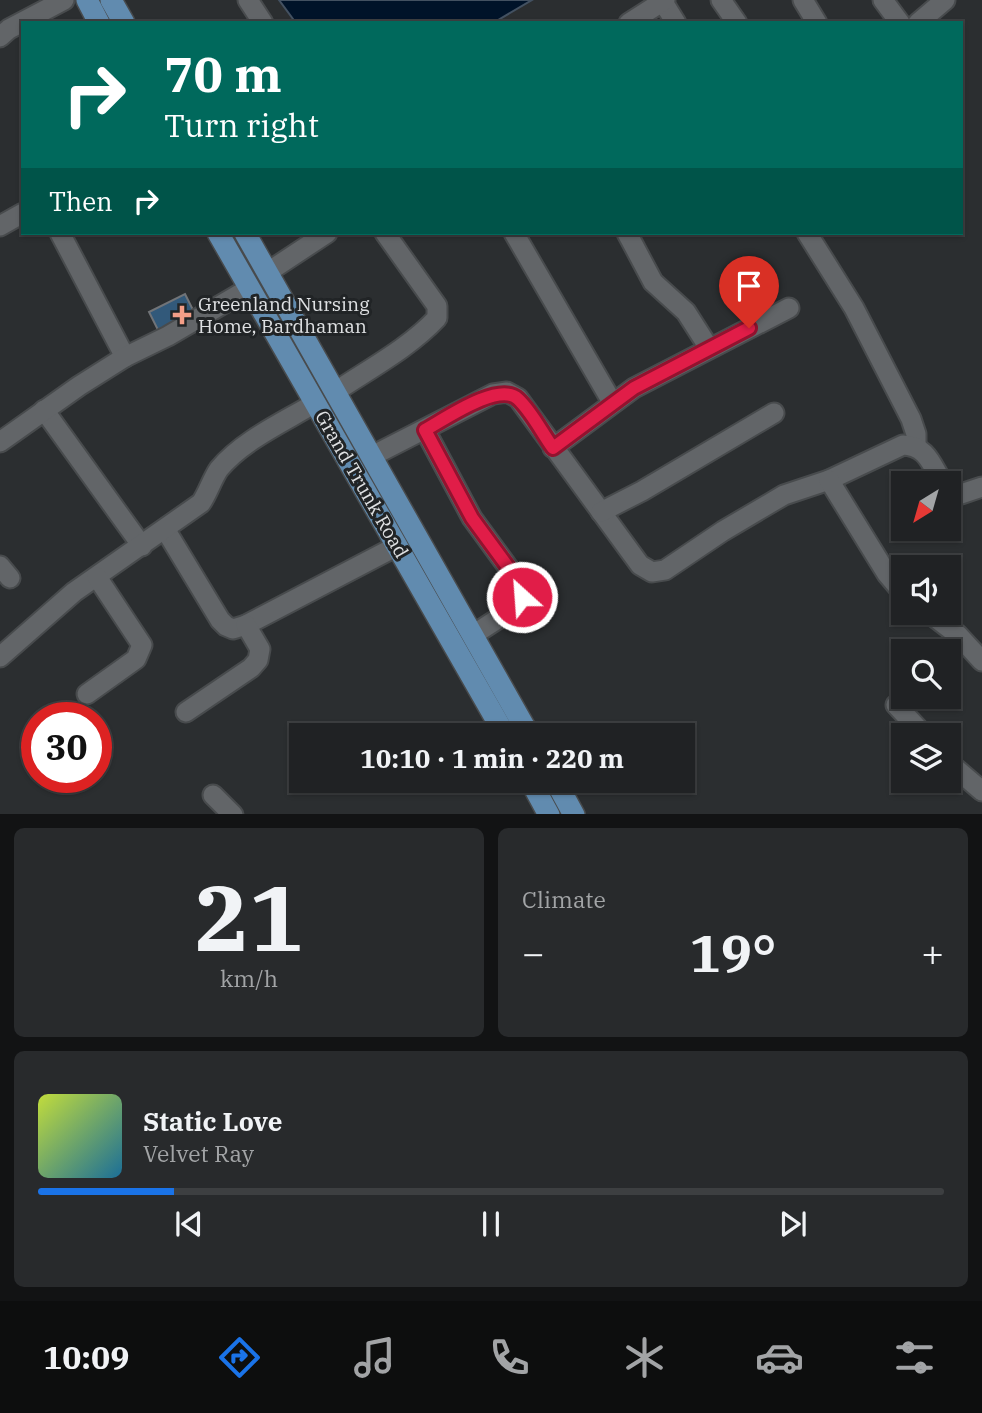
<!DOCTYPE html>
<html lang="en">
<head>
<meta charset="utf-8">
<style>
  :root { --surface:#202224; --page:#282a2c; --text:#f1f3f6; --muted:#a2a4a6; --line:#3d3f41; --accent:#1a73e8 }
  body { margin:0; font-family:"IBM Plex Serif",serif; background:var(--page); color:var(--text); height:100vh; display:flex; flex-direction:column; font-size:26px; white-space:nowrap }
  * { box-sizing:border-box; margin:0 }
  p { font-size:23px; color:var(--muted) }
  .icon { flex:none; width:38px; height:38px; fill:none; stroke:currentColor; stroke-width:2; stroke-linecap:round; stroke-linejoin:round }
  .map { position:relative; height:814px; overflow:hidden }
  .details { display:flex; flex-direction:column; gap:14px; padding:14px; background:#121314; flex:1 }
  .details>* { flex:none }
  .hud { position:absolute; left:21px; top:21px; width:942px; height:214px; border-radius:0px; box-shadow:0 2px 5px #0004,0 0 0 2px var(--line); background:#00695c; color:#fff; overflow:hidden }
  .needle { width:46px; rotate:217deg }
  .buttons { position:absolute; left:891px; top:471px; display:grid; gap:14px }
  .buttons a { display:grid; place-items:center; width:70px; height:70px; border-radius:0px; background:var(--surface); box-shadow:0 2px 5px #0004,0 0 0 2px var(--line); font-size:35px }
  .speed { position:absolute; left:21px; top:702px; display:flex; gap:14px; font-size:35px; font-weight:700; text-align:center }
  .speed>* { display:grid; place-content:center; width:91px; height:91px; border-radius:50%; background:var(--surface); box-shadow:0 2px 5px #0004,0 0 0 2px var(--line); line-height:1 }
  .speed .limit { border:10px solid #d22; background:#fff; color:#111 }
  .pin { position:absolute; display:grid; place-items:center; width:60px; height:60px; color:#fff; margin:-72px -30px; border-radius:50% 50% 50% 0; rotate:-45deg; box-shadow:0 0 7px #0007 }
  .pin .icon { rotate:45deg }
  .me { position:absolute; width:77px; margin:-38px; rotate:334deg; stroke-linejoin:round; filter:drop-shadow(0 0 5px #0008) }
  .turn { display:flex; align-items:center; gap:24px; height:147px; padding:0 28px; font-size:32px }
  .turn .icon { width:91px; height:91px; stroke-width:2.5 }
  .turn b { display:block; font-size:49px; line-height:60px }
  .then { display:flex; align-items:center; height:66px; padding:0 28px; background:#0003; gap:14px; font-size:26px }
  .big { font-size:52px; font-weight:700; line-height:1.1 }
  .details .widget { flex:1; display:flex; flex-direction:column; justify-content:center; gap:10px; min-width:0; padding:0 24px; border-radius:10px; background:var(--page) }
  .details .dial { align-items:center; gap:0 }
  .dial b { font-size:91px; line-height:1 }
  .song { display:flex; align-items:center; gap:21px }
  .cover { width:84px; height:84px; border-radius:10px; background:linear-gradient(135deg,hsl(70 70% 55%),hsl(200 70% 35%)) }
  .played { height:7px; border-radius:4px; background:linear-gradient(90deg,var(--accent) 15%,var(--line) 15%) }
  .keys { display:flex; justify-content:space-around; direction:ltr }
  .heat { display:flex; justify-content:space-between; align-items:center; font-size:38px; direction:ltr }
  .details .tiles { flex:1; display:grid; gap:14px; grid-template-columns:1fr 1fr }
  .widget:last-child { grid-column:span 2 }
  .trip { position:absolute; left:289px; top:723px; width:406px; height:70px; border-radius:0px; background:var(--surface); box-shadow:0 2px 5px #0004,0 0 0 2px var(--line); font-weight:700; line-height:70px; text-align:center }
  .dock { display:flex; height:112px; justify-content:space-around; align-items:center; background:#0d0e0e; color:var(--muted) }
  .dock .icon { width:49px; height:49px }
  .dock .on { color:var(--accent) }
  .dock b { font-size:32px; color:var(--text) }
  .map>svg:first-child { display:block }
</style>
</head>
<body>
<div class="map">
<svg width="982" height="815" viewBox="0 0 982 815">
  <rect width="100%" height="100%" fill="#2b2e30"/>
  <polygon fill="#001329" stroke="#435161" stroke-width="2" points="279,0 532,0 493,23 296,23"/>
  <polygon fill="#32597a" stroke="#717478" stroke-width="2" points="185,294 197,318 161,336 149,312"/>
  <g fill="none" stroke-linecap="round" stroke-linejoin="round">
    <defs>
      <g id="street">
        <polyline points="248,0 263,23"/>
        <polyline points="721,0 737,23"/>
        <polyline points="803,0 817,23"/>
        <polyline points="883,0 900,23"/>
        <polyline points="663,2 676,23"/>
        <polyline points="629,23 665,0"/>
        <polyline points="918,23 945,0"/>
        <polyline points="0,37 9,29 64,0"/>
        <polyline points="0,226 23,213"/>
        <polyline points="60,233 125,357"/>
        <polyline points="514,233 612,402"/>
        <polyline points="627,233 653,282 686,312 709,348"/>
        <polyline points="807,233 854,308 911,419 916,434 916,446"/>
        <polyline points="268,272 327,233"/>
        <path d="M335 392C369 369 409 348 437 318V306L385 233"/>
        <polyline points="44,410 142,546"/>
        <polyline points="425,430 472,518 521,585 522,597 516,607 473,635"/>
        <polyline points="0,442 79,386 125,357 168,336 250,288"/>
        <polyline points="553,448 634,388 789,308"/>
        <path d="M372 456 493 394 507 392 518 398 640 565 652 572 665 570 723 531 784 495 829 480 903 445C927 446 931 464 943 483"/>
        <polyline points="829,480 887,574 903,593"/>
        <polyline points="948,489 961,494 982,487"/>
        <polyline points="601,512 642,491 774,413"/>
        <polyline points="165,529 220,620 226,626 233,629 246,625 397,546"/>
        <polyline points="0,566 10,578"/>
        <polyline points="928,612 958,635 982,661"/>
        <path d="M0 657 74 592 201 503C208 493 212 479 219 469 243 440 284 422 315 403"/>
        <polyline points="87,694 136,659 142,645 97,577"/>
        <polyline points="896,705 924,735"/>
        <polyline points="186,712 251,668 258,660 260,649 246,625"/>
        <polyline points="948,762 982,791"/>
        <polyline points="213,795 233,815"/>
      </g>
      <g id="primary">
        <polyline points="87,0 99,23"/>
        <polyline points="111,0 124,23"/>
        <polyline points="218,233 505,735"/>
        <polyline points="245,233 529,735"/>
        <polyline points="530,780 549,815"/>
        <polyline points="555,780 574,815"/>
      </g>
    </defs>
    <use href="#street" stroke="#484b4d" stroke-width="23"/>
    <use href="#primary" stroke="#484b4d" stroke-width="24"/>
    <use href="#street" stroke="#626568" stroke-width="19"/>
    <use href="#primary" stroke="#618baf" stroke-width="21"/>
  </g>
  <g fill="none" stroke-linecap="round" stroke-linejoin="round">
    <defs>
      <path id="route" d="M522 597 521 585 472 518 425 430C445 419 499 381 518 399 532 412 542 433 553 448L634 388 749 328"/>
    </defs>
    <use href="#route" stroke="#92132f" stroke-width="18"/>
    <use href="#route" stroke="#e11d48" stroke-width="12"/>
  </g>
  <path fill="#f49e87" stroke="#212426" stroke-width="2.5" d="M178.5 304.5h7v7h7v7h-7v7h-7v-7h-7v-7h7z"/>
  <g text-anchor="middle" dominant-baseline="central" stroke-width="6" stroke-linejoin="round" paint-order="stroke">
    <g font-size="19" fill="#dfe1e3" stroke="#212426" text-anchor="start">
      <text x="198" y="304">Greenland Nursing<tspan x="198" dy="22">Home, Bardhaman</tspan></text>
    </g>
    <g font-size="19" fill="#dfe1e3" stroke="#212426">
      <text transform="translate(362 484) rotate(60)">Grand Trunk Road</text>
    </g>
  </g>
</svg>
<div class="buttons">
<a><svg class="needle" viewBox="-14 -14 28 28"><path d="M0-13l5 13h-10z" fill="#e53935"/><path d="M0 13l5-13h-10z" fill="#a2a4a6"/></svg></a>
<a><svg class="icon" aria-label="sound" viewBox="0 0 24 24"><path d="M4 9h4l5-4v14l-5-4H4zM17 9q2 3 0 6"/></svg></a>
<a><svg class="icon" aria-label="search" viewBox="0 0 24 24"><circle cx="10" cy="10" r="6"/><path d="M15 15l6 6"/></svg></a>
<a><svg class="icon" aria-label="layers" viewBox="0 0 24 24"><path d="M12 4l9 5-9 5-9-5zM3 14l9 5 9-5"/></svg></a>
</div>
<div class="speed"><div class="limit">30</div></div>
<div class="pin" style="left:749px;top:328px;background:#d93025"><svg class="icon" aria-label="arrive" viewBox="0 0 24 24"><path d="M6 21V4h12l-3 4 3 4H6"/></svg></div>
<svg class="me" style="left:522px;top:597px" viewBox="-20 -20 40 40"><circle r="17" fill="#e11d48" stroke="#fff" stroke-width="3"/><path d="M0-11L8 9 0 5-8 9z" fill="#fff"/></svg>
<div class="trip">10:10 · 1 min · 220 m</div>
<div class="hud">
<div class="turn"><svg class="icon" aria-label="right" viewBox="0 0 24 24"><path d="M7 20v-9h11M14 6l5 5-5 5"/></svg><div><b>70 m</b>Turn right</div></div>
<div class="then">Then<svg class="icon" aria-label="right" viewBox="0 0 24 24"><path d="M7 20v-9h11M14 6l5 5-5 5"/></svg></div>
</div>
</div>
<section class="details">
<div class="tiles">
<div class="widget dial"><b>21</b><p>km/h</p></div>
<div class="widget"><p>Climate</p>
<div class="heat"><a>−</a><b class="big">19°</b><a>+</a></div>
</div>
<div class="widget">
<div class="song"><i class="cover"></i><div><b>Static Love</b><p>Velvet Ray</p></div></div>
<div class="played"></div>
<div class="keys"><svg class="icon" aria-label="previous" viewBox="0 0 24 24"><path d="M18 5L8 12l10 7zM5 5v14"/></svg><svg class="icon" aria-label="pause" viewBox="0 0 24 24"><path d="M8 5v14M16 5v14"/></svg><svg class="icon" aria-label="next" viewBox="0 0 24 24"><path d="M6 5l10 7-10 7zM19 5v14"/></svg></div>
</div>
</div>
</section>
<nav class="dock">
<b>10:09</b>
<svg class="icon on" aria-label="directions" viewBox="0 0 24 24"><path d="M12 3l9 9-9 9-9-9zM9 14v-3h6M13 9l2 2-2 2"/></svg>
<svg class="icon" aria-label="music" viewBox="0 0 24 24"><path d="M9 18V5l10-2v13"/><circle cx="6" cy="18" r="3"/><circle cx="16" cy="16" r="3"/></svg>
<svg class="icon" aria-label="phone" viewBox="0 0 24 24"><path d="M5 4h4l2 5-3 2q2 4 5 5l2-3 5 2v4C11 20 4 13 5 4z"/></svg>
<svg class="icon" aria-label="climate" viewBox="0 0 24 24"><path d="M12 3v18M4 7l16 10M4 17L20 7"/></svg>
<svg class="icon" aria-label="car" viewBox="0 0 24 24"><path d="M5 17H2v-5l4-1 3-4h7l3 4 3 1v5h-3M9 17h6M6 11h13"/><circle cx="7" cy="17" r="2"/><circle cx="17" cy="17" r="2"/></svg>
<svg class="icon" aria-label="filters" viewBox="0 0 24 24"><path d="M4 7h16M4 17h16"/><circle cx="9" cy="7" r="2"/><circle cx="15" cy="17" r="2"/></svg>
</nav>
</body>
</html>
